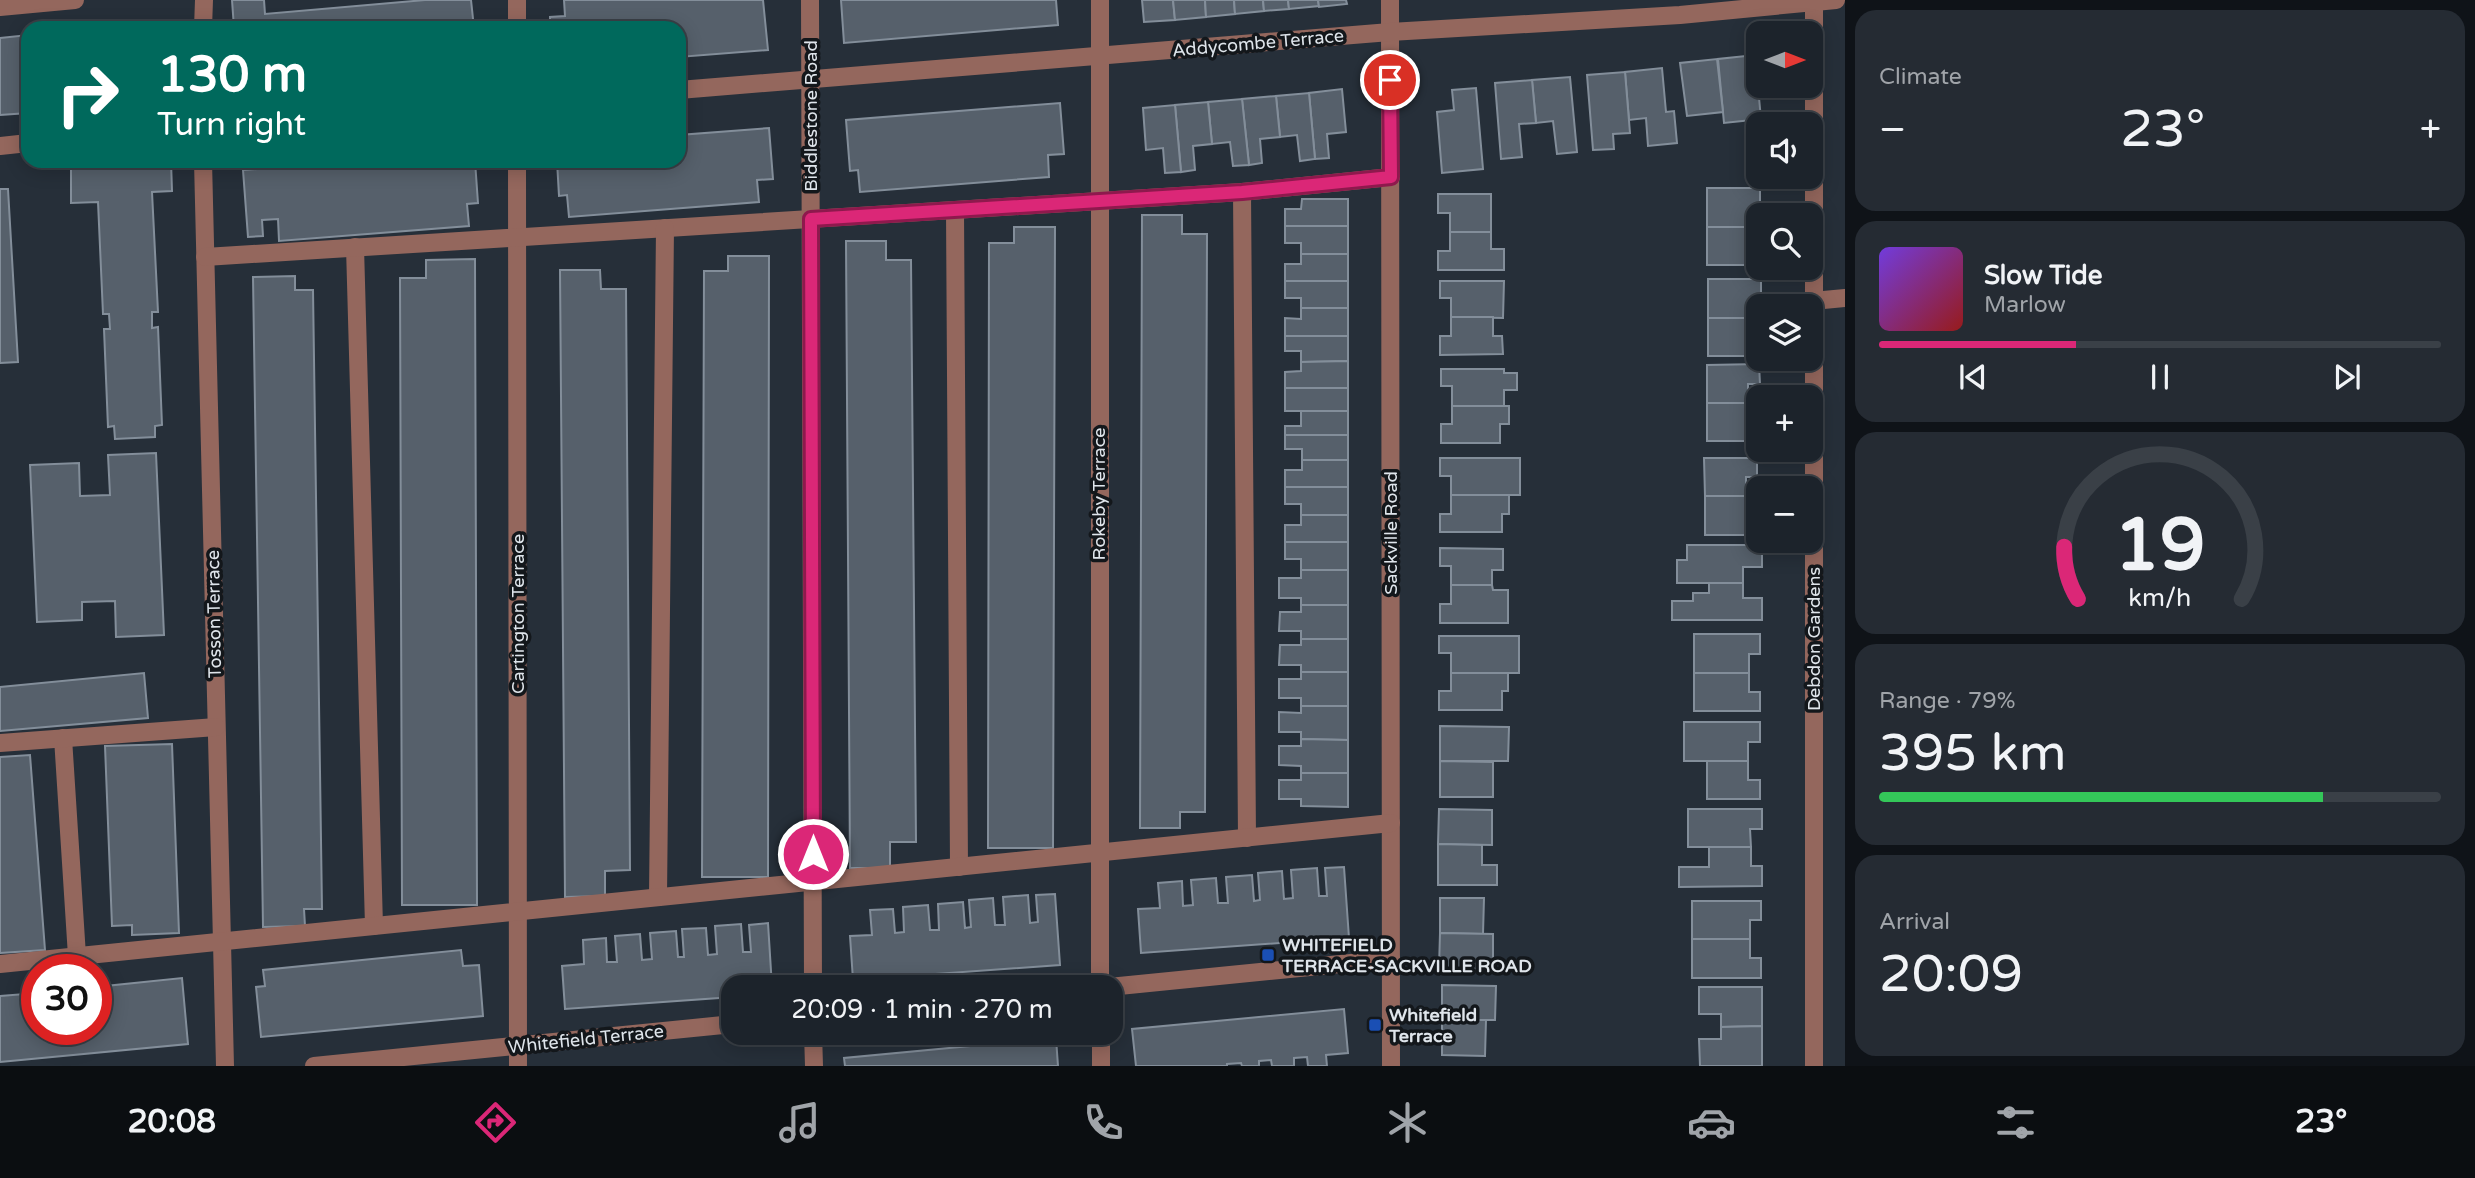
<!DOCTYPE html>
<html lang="en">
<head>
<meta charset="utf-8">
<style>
  :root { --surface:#1c232b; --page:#252b33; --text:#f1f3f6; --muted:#a0a4a9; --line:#3a4047; --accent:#db2777 }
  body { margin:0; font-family:"Varela Round",sans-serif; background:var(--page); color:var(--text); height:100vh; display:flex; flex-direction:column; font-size:26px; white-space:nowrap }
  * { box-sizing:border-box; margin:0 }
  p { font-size:23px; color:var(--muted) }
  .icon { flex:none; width:38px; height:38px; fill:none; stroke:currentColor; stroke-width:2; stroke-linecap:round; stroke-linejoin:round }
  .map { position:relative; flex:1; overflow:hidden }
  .panel { display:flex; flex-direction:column; gap:10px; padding:10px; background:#0f1318; width:630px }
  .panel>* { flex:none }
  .top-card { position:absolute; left:21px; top:21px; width:665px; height:147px; border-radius:21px; box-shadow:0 4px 18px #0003,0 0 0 2px var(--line); background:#00695c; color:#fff; overflow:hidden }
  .needle { width:46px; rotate:90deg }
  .buttons { position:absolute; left:1746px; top:21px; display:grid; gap:14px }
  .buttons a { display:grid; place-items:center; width:77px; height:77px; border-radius:14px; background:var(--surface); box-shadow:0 4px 18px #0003,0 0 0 2px var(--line); font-size:35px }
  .speed { position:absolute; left:21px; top:954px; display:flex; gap:14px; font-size:35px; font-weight:700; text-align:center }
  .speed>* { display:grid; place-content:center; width:91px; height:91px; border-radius:50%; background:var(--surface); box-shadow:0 4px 18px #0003,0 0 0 2px var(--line); line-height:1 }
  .speed .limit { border:10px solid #d22; background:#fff; color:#111 }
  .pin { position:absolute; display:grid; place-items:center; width:60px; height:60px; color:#fff; margin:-30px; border:4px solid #fff; border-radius:50%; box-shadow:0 2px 7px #0007 }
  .me { position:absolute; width:77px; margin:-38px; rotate:0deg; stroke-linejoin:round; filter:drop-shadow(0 0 5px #0008) }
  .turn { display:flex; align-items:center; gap:24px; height:147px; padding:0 21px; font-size:32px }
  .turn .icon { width:91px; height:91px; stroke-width:2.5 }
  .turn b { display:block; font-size:49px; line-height:60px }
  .big { font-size:52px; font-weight:600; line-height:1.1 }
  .panel .card { flex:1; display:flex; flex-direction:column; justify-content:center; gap:10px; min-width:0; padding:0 24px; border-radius:21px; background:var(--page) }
  .panel .dial { align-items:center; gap:0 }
  .dial svg { height:182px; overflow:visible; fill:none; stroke:var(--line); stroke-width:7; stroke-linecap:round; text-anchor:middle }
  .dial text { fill:var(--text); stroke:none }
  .song { display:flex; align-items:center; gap:21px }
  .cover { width:84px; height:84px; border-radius:10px; background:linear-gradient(135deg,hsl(260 70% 55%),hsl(0 70% 35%)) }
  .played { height:7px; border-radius:4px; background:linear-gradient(90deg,var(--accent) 35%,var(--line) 35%) }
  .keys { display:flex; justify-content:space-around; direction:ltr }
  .heat { display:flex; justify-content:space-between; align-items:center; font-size:38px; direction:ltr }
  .charge { height:10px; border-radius:5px; background:linear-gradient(90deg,#34c759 79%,var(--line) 0) }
  .trip { position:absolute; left:721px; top:975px; width:402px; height:70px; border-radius:21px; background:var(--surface); box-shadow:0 4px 18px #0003,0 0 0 2px var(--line); font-weight:600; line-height:70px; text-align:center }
  .dock { display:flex; height:112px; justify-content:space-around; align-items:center; background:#0b0e11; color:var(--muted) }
  .dock .icon { width:49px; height:49px }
  .dock .on { color:var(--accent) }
  .dock b { font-size:32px; color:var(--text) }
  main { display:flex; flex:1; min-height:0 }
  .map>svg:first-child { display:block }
</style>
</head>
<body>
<main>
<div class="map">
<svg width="1845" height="1066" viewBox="0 0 1845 1066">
  <rect width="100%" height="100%" fill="#262f39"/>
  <g fill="#56606b" stroke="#838e9a" stroke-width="2">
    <polygon points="232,0 264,0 265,14 425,0 471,0 474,28 234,28"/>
    <polygon points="564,0 763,0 768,50 679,57 679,28 550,28 550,17 565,16"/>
    <polygon points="841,0 1056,0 1058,25 844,43"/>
    <polygon points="1142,0 1173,0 1175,20 1144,22"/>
    <polygon points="1173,0 1205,0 1206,17 1175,20"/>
    <polygon points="1205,0 1234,0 1235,14 1206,17"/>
    <polygon points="1234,0 1263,0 1264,11 1235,14"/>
    <polygon points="1263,0 1288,0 1289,9 1264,11"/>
    <polygon points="1288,0 1318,0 1319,6 1289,9"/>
    <polygon points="1318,0 1346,0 1347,4 1319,7"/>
    <polygon points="155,24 155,28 113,28"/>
    <polygon points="28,35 28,113 0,115 0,38"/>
    <polygon points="1755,55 1761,119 1724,123 1718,59"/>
    <polygon points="1717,59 1723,112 1687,116 1680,63"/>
    <polygon points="1662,68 1666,112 1674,111 1677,143 1648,146 1646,118 1629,120 1625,72"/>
    <polygon points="1625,72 1630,133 1613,134 1614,149 1593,150 1587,75"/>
    <polygon points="1570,77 1577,152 1557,154 1553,121 1536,123 1532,80"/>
    <polygon points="1532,80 1536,123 1519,124 1522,157 1501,159 1495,83"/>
    <polygon points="1476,88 1483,169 1442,173 1437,112 1454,110 1452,90"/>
    <polygon points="1342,89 1346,132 1327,134 1329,158 1315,159 1309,93"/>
    <polygon points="1309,93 1315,159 1300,161 1297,135 1280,137 1276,96"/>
    <polygon points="1276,96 1280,137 1260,139 1262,163 1249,165 1242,99"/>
    <polygon points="1242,99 1249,165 1233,166 1230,142 1212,144 1208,102"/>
    <polygon points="1208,102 1212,144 1193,146 1195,170 1181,172 1175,105"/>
    <polygon points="1060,103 1064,154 1048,155 1049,177 860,192 858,170 850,171 846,120"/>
    <polygon points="1175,105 1181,172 1165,173 1163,148 1146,150 1143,108"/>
    <polygon points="769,128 773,179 757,180 759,202 569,217 567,195 559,196 557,161 679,161 679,135"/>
    <polygon points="171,161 172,191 152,192 158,312 152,312 152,328 158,327 162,425 155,426 155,437 115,439 114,426 108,427 104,329 110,329 109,314 103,314 98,202 71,203 71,168"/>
    <polygon points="358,161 475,161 478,203 467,204 469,226 279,241 278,219 262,220 263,236 248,237 243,170"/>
    <polygon points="1707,188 1760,188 1760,208 1749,208 1749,227 1707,227"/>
    <polygon points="0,189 8,189 18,362 0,363"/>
    <polygon points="1438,194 1491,194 1491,232 1450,232 1450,213 1438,213"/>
    <polygon points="1302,199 1348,199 1348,226 1285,226 1285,209 1301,209"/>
    <polygon points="1142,215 1182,215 1182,234 1207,234 1205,812 1180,812 1180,828 1140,828"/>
    <polygon points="1285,226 1348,226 1348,254 1301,254 1301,243 1285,243"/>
    <polygon points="1014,227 1055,227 1053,848 988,848 989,243 1014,243"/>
    <polygon points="1707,227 1749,227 1749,246 1759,246 1759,265 1707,265"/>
    <polygon points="1450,232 1491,232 1491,249 1504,249 1504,270 1438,270 1438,251 1450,251"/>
    <polygon points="846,241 886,241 886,260 911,260 916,842 890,842 890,868 850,868"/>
    <polygon points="1301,254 1348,254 1348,281 1285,281 1285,264 1301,264"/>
    <polygon points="728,256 769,256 768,877 702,877 704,271 728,271"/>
    <polygon points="475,259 477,905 402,905 400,278 426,278 426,260"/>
    <polygon points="560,270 600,270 601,289 626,289 630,870 605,871 605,896 565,897"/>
    <polygon points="295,276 295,290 313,290 322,909 304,909 305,926 263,927 253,277"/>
    <polygon points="1708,279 1761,279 1761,299 1750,299 1750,318 1708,318"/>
    <polygon points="1285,281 1348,281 1348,308 1301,308 1301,298 1285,298"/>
    <polygon points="1440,281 1504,281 1503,318 1451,317 1451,298 1440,298"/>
    <polygon points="1301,308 1348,308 1348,336 1285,336 1285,318 1301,319"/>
    <polygon points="1451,317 1493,317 1493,336 1502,336 1503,354 1440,355 1440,336 1451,336"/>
    <polygon points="1708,318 1750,318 1750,337 1759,337 1759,356 1708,356"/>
    <polygon points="1285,336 1348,336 1348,361 1301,362 1301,351 1285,351"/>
    <polygon points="1348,361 1348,388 1285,388 1285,372 1301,371 1301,362"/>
    <polygon points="1759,364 1760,384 1748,384 1748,403 1707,403 1707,365"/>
    <polygon points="1441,369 1504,369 1504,373 1517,373 1517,390 1504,390 1504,406 1452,406 1452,386 1441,386"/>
    <rect x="1285" y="388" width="63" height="23"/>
    <polygon points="1707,403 1748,403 1748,422 1759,422 1759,441 1707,441"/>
    <polygon points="1452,406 1509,406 1509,424 1500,424 1500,443 1441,443 1441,424 1452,424"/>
    <polygon points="1301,411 1348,411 1348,435 1285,435 1285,426 1301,426"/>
    <polygon points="1285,435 1348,435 1348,460 1302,460 1302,449 1285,449"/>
    <polygon points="156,453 164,635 116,637 115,601 82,602 82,620 37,622 30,465 79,463 80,496 110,495 108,455"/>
    <polygon points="1440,458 1520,458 1520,495 1451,495 1451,476 1440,476"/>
    <polygon points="1704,458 1757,458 1757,477 1746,477 1746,496 1705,496"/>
    <polygon points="1302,460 1348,460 1348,487 1285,487 1285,470 1302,470"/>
    <polygon points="1285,487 1348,487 1348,515 1301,515 1301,504 1285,504"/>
    <polygon points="1451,495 1509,495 1509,514 1502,514 1502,532 1440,532 1440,514 1451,514"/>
    <polygon points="1705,496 1746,496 1746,515 1757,515 1758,535 1705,535"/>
    <polygon points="1301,515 1348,515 1348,542 1285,542 1285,525 1301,525"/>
    <polygon points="1285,542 1348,542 1348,570 1301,570 1301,559 1285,559"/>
    <polygon points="1687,545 1762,545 1762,567 1743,567 1743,583 1677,583 1677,560 1687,560"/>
    <polygon points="1440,548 1503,549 1503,570 1492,570 1492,585 1451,585 1451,566 1440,566"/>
    <polygon points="1301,570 1348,570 1348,605 1301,605 1301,598 1279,598 1279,578 1301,578"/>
    <polygon points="1709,583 1743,583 1743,598 1762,598 1762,620 1672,620 1672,601 1693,601 1693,593 1709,593"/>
    <polygon points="1451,585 1492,585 1493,590 1508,590 1508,623 1440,623 1440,604 1451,604"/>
    <polygon points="1301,605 1348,605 1348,639 1301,639 1301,631 1279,631 1280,612 1301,612"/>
    <polygon points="1694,634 1760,634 1760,654 1749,654 1749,673 1694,673"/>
    <polygon points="1439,636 1519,636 1519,673 1451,673 1451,653 1439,653"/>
    <polygon points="1301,639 1348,639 1348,672 1301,672 1301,665 1279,665 1280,645 1301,645"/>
    <polygon points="1301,672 1348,672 1348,706 1301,706 1301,698 1279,698 1279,679 1301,679"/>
    <polygon points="144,673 148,718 0,731 0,687"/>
    <polygon points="1451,673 1508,673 1508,691 1502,691 1502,710 1439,710 1439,691 1451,691"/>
    <polygon points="1694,673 1749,673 1749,692 1760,692 1760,711 1694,711"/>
    <polygon points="1301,706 1348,706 1348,740 1301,739 1301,732 1279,732 1279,712 1301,713"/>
    <polygon points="1684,722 1760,722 1760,742 1748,742 1748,761 1684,761"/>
    <polygon points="1440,726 1509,727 1508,761 1440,761"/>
    <polygon points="1301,739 1348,740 1348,773 1301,773 1301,766 1279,765 1279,746 1301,746"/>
    <polygon points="172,744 179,933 132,935 132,925 112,926 105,746"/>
    <polygon points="30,755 45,950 0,953 0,757"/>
    <polygon points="1440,761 1493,762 1493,797 1440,797"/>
    <polygon points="1707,761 1748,761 1748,780 1760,780 1760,799 1707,799"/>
    <polygon points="1301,773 1348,773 1348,807 1301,806 1301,799 1279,799 1279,780 1301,780"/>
    <polygon points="1439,809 1492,810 1492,845 1438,844"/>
    <polygon points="1688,809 1762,809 1762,829 1750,829 1751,847 1688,847"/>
    <polygon points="1438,844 1482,845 1482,865 1497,865 1497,885 1438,885"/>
    <polygon points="1709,847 1751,847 1751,866 1762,866 1762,886 1679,887 1679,867 1709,867"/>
    <polygon points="1344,867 1349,938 1141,953 1138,909 1160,908 1158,883 1182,881 1183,906 1193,905 1191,880 1216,878 1218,903 1228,903 1226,877 1252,875 1254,901 1260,900 1258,873 1282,871 1284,899 1293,898 1291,870 1317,868 1319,896 1327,896 1325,868"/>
    <polygon points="1055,894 1060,965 853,980 850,936 872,935 870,910 893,909 895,933 904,932 903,907 928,905 930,930 939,930 938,904 963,902 965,928 971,927 969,900 993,898 995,925 1005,925 1003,897 1028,895 1030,923 1038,922 1036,895"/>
    <polygon points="1440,898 1484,898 1483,934 1440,933"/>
    <polygon points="1692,901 1761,901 1761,920 1750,920 1750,939 1692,939"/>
    <polygon points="768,923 772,987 733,987 733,997 565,1009 562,966 584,964 583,940 606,938 607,962 617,962 615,936 640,934 642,960 652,959 650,933 676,931 678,957 684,957 682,929 706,928 708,955 717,954 715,926 741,924 743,952 751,952 749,925"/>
    <polygon points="1440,933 1493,934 1493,969 1439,968"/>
    <polygon points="1692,939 1750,939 1750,958 1761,958 1761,978 1692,978"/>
    <polygon points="461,950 463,966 479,965 483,1016 261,1037 256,987 265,986 263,970"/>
    <polygon points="182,978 188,1044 0,1062 0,996 37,993 37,1029 96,1029 96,987"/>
    <polygon points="1442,985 1496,986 1495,1020 1442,1020"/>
    <polygon points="1699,987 1762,987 1762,1026 1721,1027 1721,1014 1699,1014"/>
    <polygon points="1344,1009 1348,1053 1326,1055 1327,1066 1308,1066 1307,1057 1294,1058 1294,1066 1272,1066 1271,1060 1259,1061 1259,1066 1242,1066 1241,1063 1227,1064 1227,1066 1136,1066 1132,1029"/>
    <polygon points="1442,1020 1486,1020 1485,1056 1442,1055"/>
    <polygon points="1762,1026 1762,1066 1700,1066 1699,1039 1721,1039 1721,1027"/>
    <polygon points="1056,1038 1058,1066 845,1066 844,1058"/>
  </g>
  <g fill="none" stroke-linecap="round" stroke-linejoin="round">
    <g stroke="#94675d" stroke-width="18">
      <polyline points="517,0 517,28"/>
      <polyline points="810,0 813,987"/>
      <polyline points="1390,0 1391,1066"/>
      <polyline points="1814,2 1814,1066"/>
      <polyline points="0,7 75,0"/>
      <polyline points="203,28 204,0"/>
      <polyline points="679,90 1390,32 1680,15 1836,0"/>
      <polyline points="0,146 28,143"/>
      <polyline points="203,161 225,1066"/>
      <polyline points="517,161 518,1066"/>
      <polyline points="1242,192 1247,838"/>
      <polyline points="955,210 959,867"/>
      <polyline points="355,247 374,926"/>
      <polyline points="205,257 1242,192 1391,177"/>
      <polyline points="1813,301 1845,298"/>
      <polyline points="63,738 77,956"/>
      <polyline points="0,743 216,727"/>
      <polyline points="658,897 665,228"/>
      <polyline points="0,964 1391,823"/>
      <polyline points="1100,987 1100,0"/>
      <polyline points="1109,987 1391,959"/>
      <polyline points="813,1032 814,1066"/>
      <polyline points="1101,1032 1101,1066"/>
      <polyline points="314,1066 733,1024"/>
    </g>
  </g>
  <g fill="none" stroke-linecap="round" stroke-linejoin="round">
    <defs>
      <polyline id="route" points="813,854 811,219 1242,192 1391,177 1390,80"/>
    </defs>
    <use href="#route" stroke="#8e194d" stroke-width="18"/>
    <use href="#route" stroke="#db2777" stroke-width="12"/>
  </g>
  <g fill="#1a4fb4" stroke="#13171b" stroke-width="2.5">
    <rect x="1261" y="948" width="14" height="14" rx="3.5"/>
    <rect x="1368" y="1018" width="14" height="14" rx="3.5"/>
  </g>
  <g text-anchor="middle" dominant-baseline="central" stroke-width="7" stroke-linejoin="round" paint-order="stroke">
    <g font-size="18" fill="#dfe5eb" stroke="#13171b">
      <text transform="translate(1258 43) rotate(-5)">Addycombe Terrace</text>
      <text transform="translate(811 116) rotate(-90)">Biddlestone Road</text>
      <text transform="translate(1099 494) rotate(-90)">Rokeby Terrace</text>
      <text transform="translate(1391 533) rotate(-90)">Sackville Road</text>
      <text transform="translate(214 614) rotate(-91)">Tosson Terrace</text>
      <text transform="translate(518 614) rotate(-90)">Cartington Terrace</text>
      <text transform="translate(1814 639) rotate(-90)">Debdon Gardens</text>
      <text transform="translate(586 1039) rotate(-6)">Whitefield Terrace</text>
    </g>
    <g font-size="18" font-weight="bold" fill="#dfe5eb" stroke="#13171b" text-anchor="start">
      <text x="1282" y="945">WHITEFIELD<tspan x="1282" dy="21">TERRACE-SACKVILLE ROAD</tspan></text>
      <text x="1389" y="1015">Whitefield<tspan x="1389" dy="21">Terrace</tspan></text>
    </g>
  </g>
</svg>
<div class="buttons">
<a><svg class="needle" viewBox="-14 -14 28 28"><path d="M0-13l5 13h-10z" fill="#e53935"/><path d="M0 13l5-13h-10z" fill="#a0a4a9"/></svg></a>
<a><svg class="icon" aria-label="sound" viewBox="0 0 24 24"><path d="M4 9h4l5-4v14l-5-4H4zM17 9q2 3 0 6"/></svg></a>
<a><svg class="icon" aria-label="search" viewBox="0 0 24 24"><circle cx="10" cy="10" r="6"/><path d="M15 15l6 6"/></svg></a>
<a><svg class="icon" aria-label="layers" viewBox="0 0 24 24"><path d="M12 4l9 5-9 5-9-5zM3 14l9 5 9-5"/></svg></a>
<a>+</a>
<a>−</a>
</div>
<div class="speed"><div class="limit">30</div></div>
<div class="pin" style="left:1390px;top:80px;background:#d93025"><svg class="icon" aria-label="arrive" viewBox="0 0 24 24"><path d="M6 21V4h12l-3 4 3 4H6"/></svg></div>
<svg class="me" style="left:813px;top:854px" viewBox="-20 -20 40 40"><circle r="17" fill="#db2777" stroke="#fff" stroke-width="3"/><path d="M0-11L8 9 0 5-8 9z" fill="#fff"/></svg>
<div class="trip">20:09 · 1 min · 270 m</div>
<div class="top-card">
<div class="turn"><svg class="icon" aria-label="right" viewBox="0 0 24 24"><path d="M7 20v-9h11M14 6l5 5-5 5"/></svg><div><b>130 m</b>Turn right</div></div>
</div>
</div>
<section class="panel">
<div class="card"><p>Climate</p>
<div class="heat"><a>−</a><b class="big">23°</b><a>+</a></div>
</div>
<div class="card">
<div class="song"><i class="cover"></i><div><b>Slow Tide</b><p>Marlow</p></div></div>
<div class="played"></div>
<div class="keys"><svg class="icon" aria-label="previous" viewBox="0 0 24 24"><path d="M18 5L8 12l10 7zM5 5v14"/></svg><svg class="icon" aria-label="pause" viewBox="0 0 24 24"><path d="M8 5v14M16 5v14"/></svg><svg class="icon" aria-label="next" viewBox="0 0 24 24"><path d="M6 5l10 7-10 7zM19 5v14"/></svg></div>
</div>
<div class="card dial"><svg viewBox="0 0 100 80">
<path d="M14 69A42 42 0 1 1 86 69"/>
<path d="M14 69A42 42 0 0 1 8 46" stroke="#db2777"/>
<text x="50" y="56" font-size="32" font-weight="700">19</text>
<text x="50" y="72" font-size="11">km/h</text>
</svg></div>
<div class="card"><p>Range · 79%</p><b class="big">395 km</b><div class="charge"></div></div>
<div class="card"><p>Arrival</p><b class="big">20:09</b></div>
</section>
</main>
<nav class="dock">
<b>20:08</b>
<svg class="icon on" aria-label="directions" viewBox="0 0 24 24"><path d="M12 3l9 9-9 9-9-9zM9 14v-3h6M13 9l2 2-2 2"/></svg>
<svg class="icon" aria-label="music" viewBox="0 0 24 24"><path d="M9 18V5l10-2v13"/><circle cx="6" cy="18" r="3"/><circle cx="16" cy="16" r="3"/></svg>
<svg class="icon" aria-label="phone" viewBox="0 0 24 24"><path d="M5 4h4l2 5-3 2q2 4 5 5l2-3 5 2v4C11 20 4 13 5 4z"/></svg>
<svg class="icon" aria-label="climate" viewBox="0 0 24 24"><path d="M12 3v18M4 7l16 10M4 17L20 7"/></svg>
<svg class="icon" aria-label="car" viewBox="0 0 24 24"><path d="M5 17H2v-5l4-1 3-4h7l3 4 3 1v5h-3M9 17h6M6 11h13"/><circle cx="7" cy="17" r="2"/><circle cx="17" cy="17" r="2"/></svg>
<svg class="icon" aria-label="filters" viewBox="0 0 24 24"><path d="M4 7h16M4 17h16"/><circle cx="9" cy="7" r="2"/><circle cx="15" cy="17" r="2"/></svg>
<b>23°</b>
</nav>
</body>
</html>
